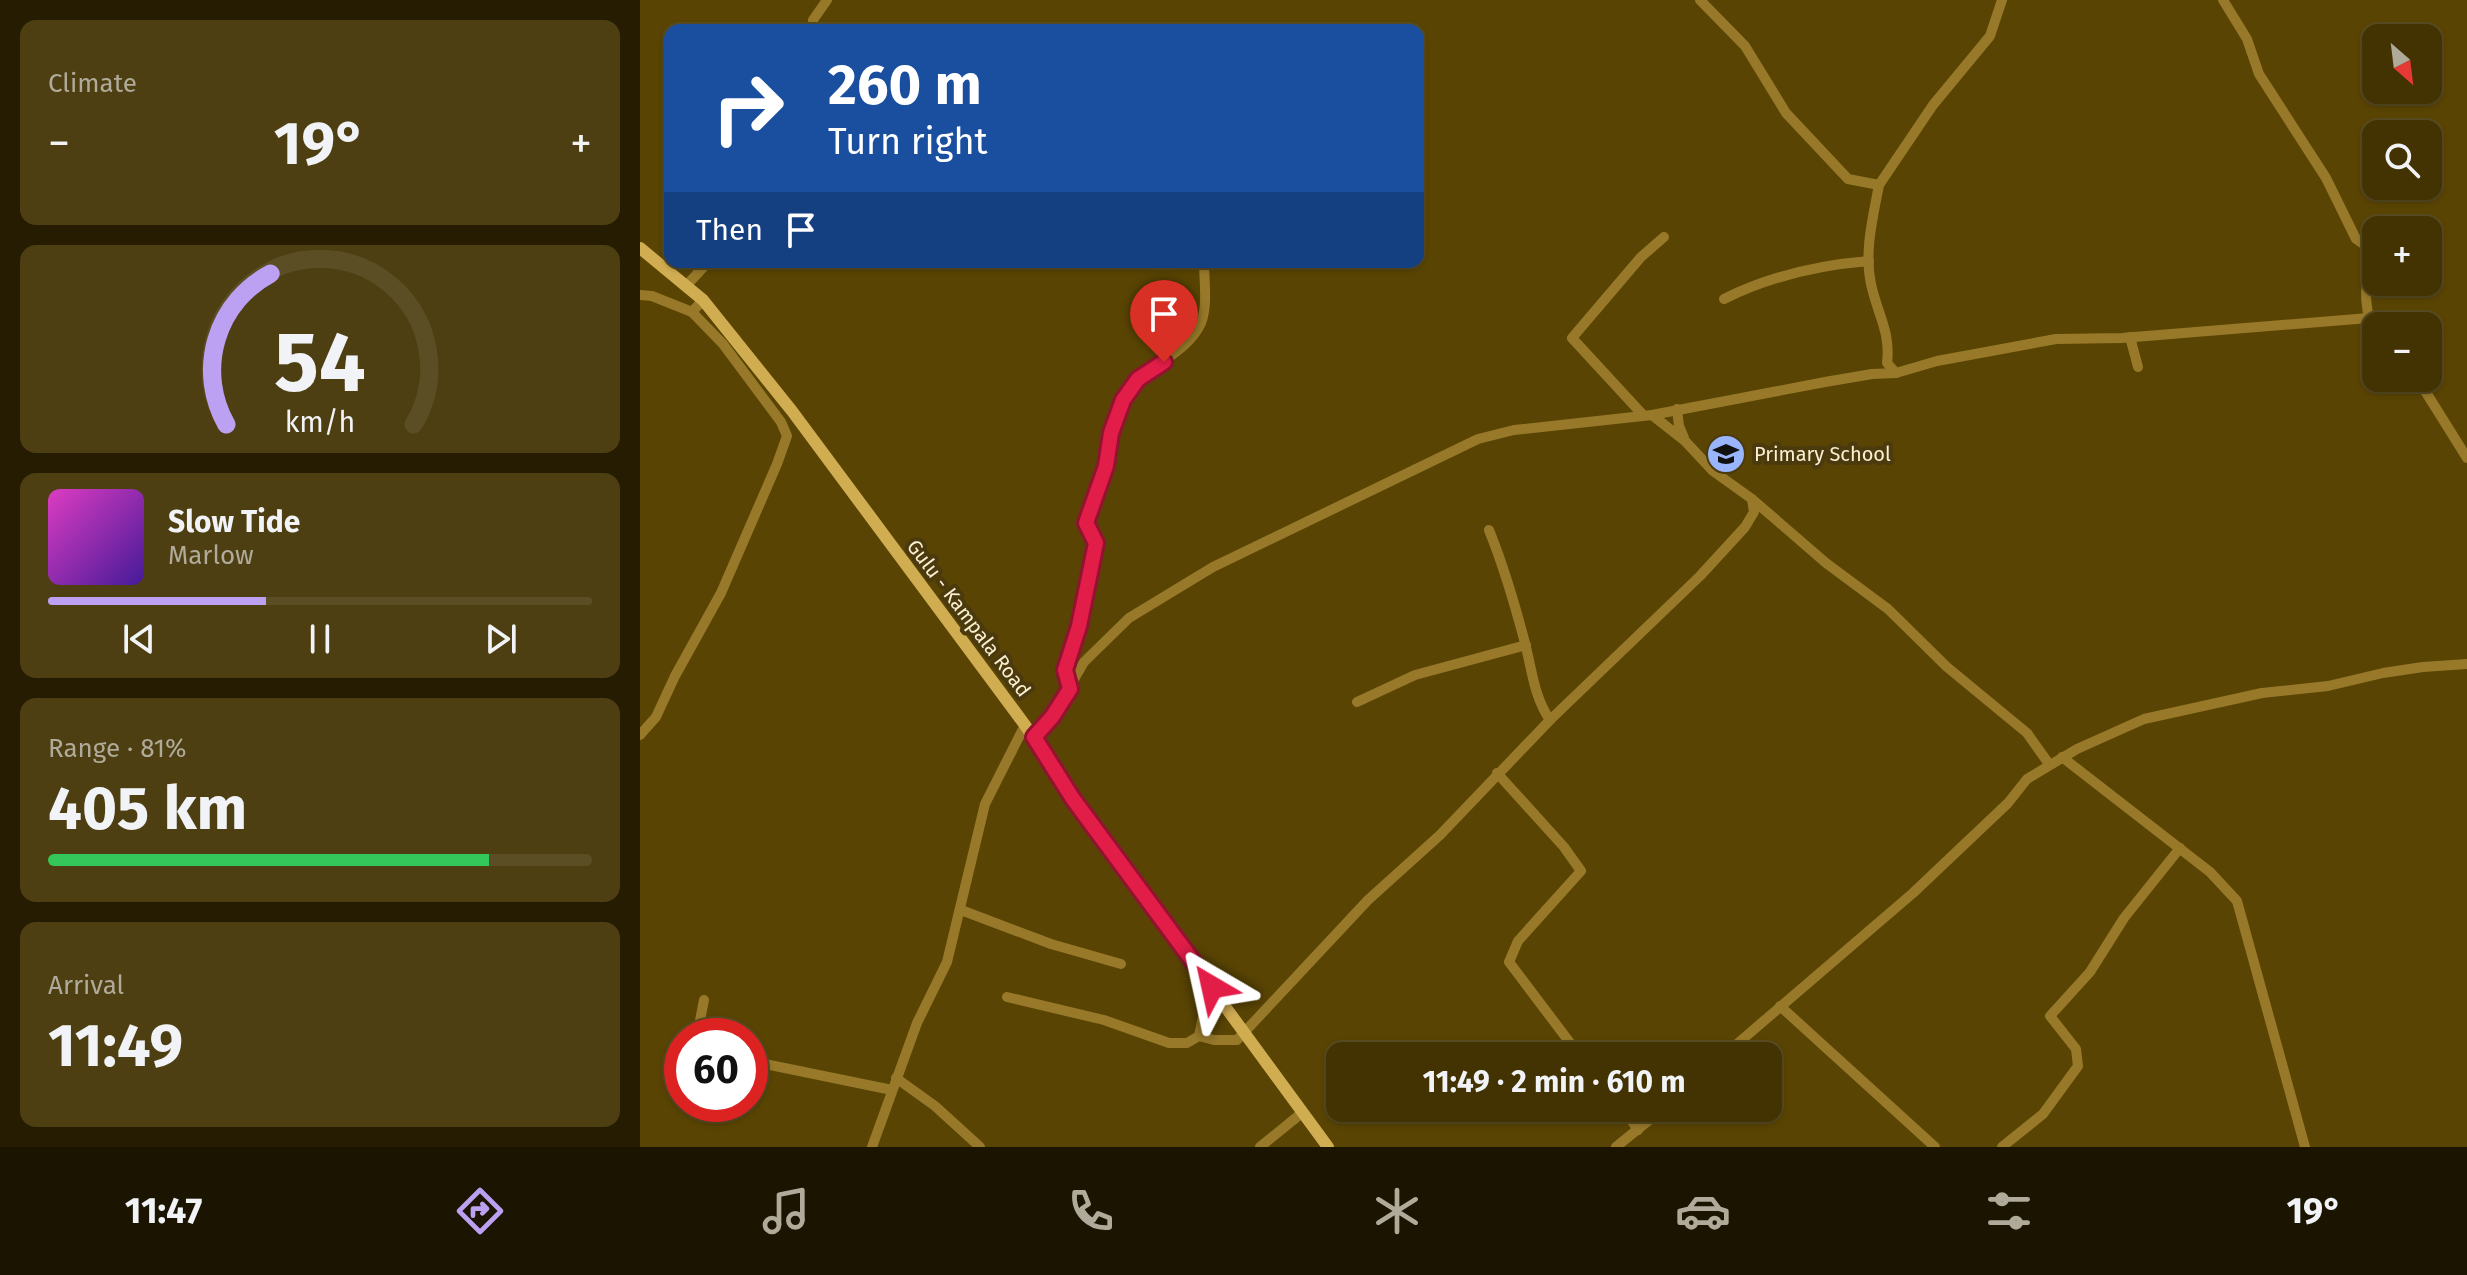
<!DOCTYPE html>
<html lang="en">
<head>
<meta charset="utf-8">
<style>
  :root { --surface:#433302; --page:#4d3f11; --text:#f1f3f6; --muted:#afaa99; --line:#5b4e24; --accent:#bca0f2 }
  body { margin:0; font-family:"Fira Sans",sans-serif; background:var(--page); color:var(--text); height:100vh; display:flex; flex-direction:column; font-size:30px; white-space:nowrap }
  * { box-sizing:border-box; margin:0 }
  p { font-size:26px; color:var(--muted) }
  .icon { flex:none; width:44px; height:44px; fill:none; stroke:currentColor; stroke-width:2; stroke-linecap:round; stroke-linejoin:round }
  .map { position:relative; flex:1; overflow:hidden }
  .panel { display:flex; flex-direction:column; gap:20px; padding:20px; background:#251c01; width:640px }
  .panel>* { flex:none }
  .hud { position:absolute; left:24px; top:24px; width:760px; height:244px; border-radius:16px; box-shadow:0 2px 6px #0004,0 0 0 2px var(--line); background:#1a4fa0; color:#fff; overflow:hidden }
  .needle { width:52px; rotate:152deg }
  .fabs { position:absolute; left:1722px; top:24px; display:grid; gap:16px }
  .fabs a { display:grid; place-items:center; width:80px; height:80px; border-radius:16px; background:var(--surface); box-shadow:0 2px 6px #0004,0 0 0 2px var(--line); font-size:40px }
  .speed { position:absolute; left:24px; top:1018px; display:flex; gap:16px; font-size:40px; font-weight:700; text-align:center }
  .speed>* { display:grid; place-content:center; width:104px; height:104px; border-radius:50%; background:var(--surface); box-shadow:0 2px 6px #0004,0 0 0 2px var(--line); line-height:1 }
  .speed .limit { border:12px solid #d22; background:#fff; color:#111 }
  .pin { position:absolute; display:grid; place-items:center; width:68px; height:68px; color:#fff; margin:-82px -34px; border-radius:50% 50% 50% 0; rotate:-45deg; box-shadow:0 0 8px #0007 }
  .pin .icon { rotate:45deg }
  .me { position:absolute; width:88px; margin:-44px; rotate:324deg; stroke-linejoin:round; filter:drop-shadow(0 0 6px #0008) }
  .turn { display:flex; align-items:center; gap:28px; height:168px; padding:0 32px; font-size:36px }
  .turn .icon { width:104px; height:104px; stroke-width:2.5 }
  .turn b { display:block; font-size:56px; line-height:68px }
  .then { display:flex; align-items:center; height:76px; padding:0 32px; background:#0003; gap:16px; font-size:30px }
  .big { font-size:60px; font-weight:700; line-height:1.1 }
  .panel .tile { flex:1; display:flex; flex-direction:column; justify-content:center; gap:12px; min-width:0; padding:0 28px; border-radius:16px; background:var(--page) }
  .panel .dial { align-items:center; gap:0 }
  .dial svg { height:208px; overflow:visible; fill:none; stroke:var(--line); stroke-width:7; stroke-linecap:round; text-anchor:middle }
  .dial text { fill:var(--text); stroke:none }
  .song { display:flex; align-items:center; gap:24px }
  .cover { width:96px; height:96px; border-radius:12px; background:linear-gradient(135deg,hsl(310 70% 55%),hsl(260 70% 35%)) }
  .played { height:8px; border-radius:4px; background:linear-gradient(90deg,var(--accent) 40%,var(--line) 40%) }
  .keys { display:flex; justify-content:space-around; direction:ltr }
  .heat { display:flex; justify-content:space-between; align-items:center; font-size:44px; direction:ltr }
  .charge { height:12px; border-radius:6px; background:linear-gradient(90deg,#34c759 81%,var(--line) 0) }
  .trip { position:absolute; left:686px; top:1042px; width:456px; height:80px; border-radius:16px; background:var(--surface); box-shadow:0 2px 6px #0004,0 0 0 2px var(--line); font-weight:700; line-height:80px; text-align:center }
  .tab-bar { display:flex; height:128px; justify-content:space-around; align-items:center; background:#1b1401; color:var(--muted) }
  .tab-bar .icon { width:56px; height:56px }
  .tab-bar .selected { color:var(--accent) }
  .tab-bar b { font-size:36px; color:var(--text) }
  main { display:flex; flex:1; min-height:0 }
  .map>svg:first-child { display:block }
</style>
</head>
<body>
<main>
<section class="panel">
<div class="tile"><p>Climate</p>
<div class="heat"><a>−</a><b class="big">19°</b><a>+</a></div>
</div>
<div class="tile dial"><svg viewBox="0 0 100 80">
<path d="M14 69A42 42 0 1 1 86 69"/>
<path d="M14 69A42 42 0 0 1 31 11" stroke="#bca0f2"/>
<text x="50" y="56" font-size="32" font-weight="700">54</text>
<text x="50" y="72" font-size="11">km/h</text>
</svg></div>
<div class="tile">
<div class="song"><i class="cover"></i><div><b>Slow Tide</b><p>Marlow</p></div></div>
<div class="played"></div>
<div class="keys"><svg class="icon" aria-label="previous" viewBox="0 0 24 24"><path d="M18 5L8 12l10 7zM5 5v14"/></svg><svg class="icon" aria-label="pause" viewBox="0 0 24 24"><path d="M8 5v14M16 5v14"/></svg><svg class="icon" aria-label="next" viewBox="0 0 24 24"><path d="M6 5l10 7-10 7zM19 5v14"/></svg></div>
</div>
<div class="tile"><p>Range · 81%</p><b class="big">405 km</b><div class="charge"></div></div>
<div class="tile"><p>Arrival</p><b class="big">11:49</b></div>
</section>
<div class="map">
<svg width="1827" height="1147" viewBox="0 0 1827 1147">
  <rect width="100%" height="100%" fill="#594403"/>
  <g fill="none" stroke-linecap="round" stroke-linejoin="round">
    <g stroke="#977929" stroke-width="10">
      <path d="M1060 0 1105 46 1146 113 1208 179 1239 185C1233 217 1224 252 1231 284 1237 313 1251 332 1247 363L1256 373"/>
      <path d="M1583 0 1607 39 1619 74 1686 178 1716 239 1729 248 1735 262C1725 282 1724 295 1729 318"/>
      <polyline points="174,30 173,20 187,0"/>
      <polyline points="1239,185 1293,105 1350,36 1362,0"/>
      <polyline points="46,286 68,262"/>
      <polyline points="0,295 12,296 52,312 63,300"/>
      <path d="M1084 299C1128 277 1180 265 1229 261"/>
      <polyline points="1490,337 1498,367"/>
      <polyline points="1777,378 1827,458"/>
      <polyline points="1037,409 1039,426 1044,438"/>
      <polyline points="1003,415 932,338 1001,257 1024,237"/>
      <polyline points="1112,499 1186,563 1248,609 1307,667 1387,733 1409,764"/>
      <path d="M849 530C864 567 875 605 885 643 892 670 894 697 910 720L1060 576 1105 527 1114 512 1112 499 1073 471 1045 441 1012 415"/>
      <path d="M430 689 425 670 439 626 456 543 446 523C452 504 461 484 466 465 471 443 473 420 483 400 500 368 547 355 561 323 568 306 564 280 564 262"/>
      <polyline points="717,702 775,675 886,645"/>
      <polyline points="0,735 16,717 35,676 81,593 137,464 147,436 141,422 83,344 52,312"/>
      <polyline points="394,737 412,717 444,662 489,618 573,567 838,439 874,430 1012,415 1185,382 1232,374 1256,373 1297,361 1416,339 1482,338 1729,318 1741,319 1745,326"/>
      <polyline points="1422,757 1570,872 1597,901 1665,1147"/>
      <polyline points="857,773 924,847 941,871 878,941 869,962 940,1056"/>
      <polyline points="321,910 411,944 481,964"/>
      <polyline points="367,997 464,1020 529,1043 547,1043 559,1036 574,1040 597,1040 728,900 800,835 910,720"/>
      <polyline points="1140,1006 1295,1147"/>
      <polyline points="57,1036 64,1000"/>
      <polyline points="559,1036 564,1011 577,994"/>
      <polyline points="1083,1056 1273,893 1368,803 1387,779 1437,749 1504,719 1622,693 1688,686 1743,673 1783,667 1827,664"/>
      <polyline points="110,1061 252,1090"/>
      <polyline points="256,1078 295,1106 340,1147"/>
      <polyline points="983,1108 998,1130"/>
      <polyline points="232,1147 277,1023 307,962 345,804 385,725"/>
      <polyline points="620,1147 663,1112"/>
      <polyline points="976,1147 1024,1108"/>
      <polyline points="1362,1147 1403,1114 1438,1066 1436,1049 1410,1016 1450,972 1484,918 1540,848"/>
    </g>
    <polyline stroke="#d1ad52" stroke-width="12" points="0,248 63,300 152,411 385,725 433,799 688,1147"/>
  </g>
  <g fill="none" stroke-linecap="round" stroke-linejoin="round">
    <defs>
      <polyline id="route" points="524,362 498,379 483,400 471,433 466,466 446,523 456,543 439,626 425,670 430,689 412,717 394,737 433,799 572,987"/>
    </defs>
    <use href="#route" stroke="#92132f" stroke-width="20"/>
    <use href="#route" stroke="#e11d48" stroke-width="14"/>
  </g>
  <defs>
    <symbol id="school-disc" viewBox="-11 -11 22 22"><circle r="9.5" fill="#99b5fd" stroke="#4b3a0e"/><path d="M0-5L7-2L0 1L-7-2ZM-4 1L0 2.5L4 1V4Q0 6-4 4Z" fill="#111"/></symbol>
  </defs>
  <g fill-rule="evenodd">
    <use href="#school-disc" x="1064" y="432" width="44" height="44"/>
  </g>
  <g text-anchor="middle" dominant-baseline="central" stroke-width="8" stroke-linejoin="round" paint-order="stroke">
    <g font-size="20" fill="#fcf0d3" stroke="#4b3a0e" text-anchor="start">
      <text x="1114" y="454">Primary School</text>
    </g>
    <g font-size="20" fill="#fcf0d3" stroke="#4b3a0e">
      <text transform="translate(329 618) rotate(53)">Gulu - Kampala Road</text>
    </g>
  </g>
</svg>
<div class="fabs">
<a><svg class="needle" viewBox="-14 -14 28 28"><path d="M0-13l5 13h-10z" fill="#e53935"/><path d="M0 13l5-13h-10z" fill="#afaa99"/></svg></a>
<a><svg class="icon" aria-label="search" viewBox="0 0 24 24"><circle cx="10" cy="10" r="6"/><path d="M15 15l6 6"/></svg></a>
<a>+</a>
<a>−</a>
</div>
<div class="speed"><div class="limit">60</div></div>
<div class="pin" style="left:524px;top:362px;background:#d93025"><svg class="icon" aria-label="arrive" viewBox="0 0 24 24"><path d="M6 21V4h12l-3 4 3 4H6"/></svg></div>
<svg class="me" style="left:572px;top:987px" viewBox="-20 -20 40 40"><path d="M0-17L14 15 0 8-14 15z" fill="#e11d48" stroke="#fff" stroke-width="4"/></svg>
<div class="trip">11:49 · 2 min · 610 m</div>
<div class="hud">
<div class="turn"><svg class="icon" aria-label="right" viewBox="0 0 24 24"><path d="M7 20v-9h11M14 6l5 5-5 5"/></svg><div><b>260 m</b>Turn right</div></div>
<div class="then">Then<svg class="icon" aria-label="arrive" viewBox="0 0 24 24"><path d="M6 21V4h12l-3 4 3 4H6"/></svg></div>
</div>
</div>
</main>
<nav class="tab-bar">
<b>11:47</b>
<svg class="icon selected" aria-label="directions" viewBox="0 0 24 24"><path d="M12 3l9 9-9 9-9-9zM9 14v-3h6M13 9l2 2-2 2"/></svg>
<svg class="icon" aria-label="music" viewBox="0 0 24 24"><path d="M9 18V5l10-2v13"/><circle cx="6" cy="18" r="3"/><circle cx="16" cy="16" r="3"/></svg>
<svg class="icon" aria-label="phone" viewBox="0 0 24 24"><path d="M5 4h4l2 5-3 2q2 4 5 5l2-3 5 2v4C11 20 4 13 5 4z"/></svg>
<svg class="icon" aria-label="climate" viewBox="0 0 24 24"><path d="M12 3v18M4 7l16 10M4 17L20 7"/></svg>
<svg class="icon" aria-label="car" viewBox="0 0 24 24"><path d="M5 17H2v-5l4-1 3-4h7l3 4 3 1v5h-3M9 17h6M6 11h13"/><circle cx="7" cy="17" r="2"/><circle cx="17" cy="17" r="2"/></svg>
<svg class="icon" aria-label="filters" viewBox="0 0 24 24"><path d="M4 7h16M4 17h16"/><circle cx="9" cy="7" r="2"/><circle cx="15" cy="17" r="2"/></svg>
<b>19°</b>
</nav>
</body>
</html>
